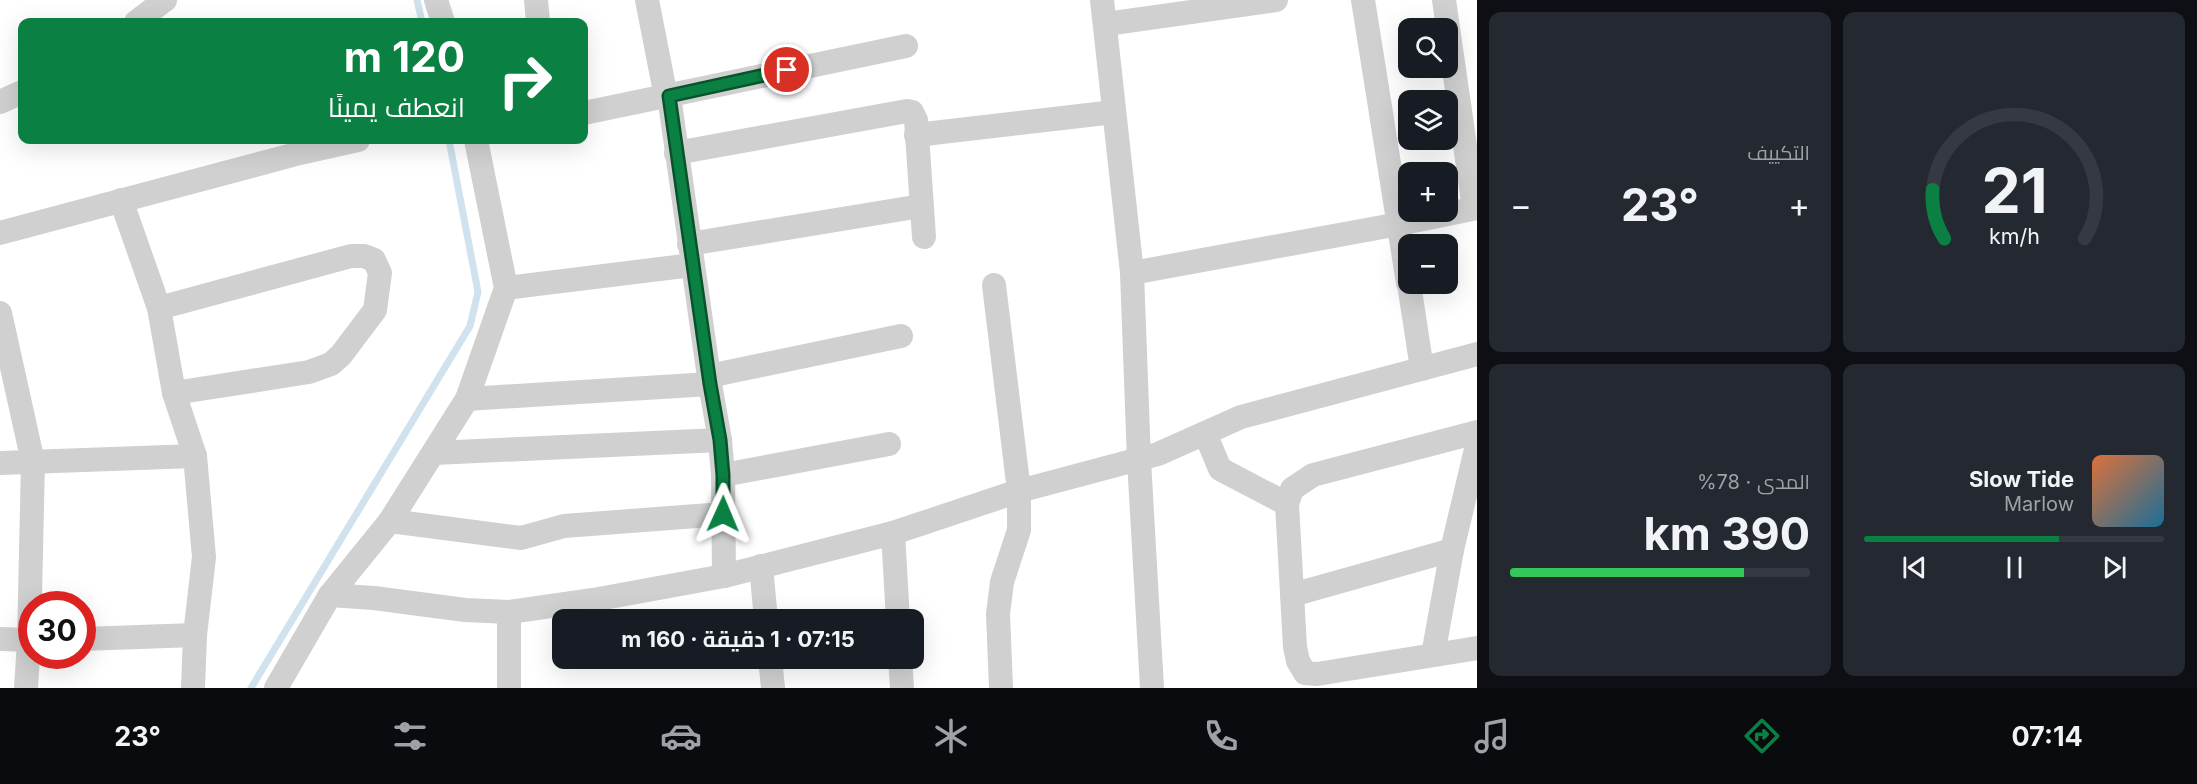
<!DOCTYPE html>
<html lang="ar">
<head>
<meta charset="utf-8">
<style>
  :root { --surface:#171b24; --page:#242831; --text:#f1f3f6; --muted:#9ea1a6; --line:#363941; --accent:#0b8043 }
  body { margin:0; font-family:Inter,Cairo,sans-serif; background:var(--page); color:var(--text); direction:rtl; height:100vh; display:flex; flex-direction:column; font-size:22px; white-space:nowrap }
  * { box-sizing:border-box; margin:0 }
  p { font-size:20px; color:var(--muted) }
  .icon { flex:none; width:33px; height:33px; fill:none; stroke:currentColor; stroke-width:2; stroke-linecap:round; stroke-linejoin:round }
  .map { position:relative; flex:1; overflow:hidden; direction:ltr }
  .drawer { display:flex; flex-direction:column; gap:12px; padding:12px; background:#0d0f14; width:720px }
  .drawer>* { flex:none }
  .guide { position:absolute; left:18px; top:18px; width:570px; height:126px; border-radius:12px; box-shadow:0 6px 24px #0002; direction:rtl; background:#0b8043; color:#fff; overflow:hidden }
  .fabs { position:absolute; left:1398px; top:18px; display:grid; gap:12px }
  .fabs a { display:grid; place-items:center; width:60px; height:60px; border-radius:12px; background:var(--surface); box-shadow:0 6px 24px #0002; font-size:30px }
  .speed { position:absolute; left:18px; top:591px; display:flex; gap:12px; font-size:30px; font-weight:700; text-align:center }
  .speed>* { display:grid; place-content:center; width:78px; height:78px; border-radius:50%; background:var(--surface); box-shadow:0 6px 24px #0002; line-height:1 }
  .speed .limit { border:9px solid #d22; background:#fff; color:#111 }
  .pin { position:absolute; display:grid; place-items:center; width:51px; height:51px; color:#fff; margin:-26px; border:3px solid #fff; border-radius:50%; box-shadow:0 2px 6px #0007 }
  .me { position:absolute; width:66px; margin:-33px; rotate:1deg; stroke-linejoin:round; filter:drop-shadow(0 0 4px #0008) }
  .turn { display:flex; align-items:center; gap:21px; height:126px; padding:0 24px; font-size:27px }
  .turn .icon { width:78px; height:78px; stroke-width:2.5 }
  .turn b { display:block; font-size:42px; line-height:51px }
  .big { font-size:45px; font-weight:700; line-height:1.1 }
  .drawer .card { flex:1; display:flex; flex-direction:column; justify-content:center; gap:9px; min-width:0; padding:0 21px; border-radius:12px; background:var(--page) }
  .drawer .dial { align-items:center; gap:0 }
  .dial svg { height:156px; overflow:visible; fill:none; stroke:var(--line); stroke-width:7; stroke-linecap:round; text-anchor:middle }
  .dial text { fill:var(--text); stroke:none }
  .song { display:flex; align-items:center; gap:18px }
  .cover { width:72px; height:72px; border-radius:9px; background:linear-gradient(135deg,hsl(20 70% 55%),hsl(200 70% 35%)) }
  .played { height:6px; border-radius:3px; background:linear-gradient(90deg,var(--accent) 65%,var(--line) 65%) }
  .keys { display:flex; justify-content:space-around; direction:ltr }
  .heat { display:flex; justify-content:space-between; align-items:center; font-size:33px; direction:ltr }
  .charge { height:9px; border-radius:4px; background:linear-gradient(90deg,#34c759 78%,var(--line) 0) }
  .drawer .tiles { flex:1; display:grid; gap:12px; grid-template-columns:repeat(2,1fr) }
  .trip { position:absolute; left:552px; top:609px; width:372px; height:60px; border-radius:12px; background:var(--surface); box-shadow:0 6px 24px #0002; font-weight:700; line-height:60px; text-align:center; direction:rtl }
  .tab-bar { display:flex; height:96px; justify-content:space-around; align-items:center; background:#090b0e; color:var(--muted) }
  .tab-bar .icon { width:42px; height:42px }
  .tab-bar .current { color:var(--accent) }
  .tab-bar b { font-size:27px; color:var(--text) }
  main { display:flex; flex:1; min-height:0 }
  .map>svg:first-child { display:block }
</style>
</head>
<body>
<main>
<section class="drawer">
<div class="tiles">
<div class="card dial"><svg viewBox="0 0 100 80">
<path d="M14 69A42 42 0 1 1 86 69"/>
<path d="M14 69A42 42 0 0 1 8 44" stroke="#0b8043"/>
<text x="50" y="56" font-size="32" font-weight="700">21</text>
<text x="50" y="72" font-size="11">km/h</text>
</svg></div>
<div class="card"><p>التكييف</p>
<div class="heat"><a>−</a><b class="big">23°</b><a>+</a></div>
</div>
<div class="card">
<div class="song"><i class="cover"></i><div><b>Slow Tide</b><p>Marlow</p></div></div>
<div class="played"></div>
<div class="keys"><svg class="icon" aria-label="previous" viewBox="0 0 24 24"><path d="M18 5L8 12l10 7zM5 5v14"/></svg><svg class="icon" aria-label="pause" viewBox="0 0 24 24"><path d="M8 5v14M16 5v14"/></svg><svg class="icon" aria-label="next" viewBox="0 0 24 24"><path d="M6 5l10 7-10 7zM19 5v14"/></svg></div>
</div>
<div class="card"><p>المدى · 78%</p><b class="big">390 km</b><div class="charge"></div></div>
</div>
</section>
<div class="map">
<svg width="1477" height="688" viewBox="0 0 1477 688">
  <rect width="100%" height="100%" fill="#fff"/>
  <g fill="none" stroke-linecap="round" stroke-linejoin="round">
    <g stroke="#cfe2ee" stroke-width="7">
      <polyline points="417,0 422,22"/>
      <polyline points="251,688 470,326 478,292 449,140"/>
    </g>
    <g stroke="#d0d0d0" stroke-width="24">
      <polyline points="436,0 443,22"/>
      <polyline points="536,0 538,22"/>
      <polyline points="647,0 666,97"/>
      <polyline points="1102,0 1132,273 1139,460 1152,688"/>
      <polyline points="1363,0 1408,283"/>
      <polyline points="1444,0 1474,208"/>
      <polyline points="136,22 165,0"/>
      <polyline points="1106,24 1276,0"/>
      <polyline points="669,96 710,384 720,440 723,475 724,576"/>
      <polyline points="0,102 22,92"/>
      <polyline points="584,113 906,46"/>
      <polyline points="916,135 1114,112"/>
      <polyline points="676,153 907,111 912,112 916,120 924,237"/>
      <polyline points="121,200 159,308 174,393 195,456 204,557 195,635 193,688"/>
      <polyline points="0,233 300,153 358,140"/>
      <polyline points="689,244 921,206"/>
      <polyline points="1132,273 1399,224 1477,208"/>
      <polyline points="1409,284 1422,369"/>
      <polyline points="994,285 1019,491 1019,530 1002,582 998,614 1001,688"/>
      <polyline points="506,288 692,265"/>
      <polyline points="159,308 351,256 364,256 374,260 380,273 375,310 341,355 331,364 309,372 174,393"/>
      <polyline points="0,313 33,462 29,641 26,688"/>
      <polyline points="709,376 901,336"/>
      <polyline points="467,399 710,384"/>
      <polyline points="1477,432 1313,475 1292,489 1287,504 1295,647 1298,661 1305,673 1317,674 1477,648"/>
      <polyline points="1205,433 1220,469 1287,504"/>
      <polyline points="434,453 720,440"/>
      <polyline points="0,463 195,456"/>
      <polyline points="723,475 889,444"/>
      <polyline points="390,521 521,538 564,526 723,514"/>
      <polyline points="893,533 898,620"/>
      <polyline points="761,566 766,620"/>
      <polyline points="330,595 374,598 465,610 509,612 593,600 724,576 893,533 1019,491 1158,454 1241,417 1477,354"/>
      <polyline points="1292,595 1452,550"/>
      <polyline points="0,639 32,640"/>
      <polyline points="82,639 195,635"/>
      <polyline points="1433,655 1452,550 1477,445"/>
      <polyline points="770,658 773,688"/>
      <polyline points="900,658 902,688"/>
      <polyline points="276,688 330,595 390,521 467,399 506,288 476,140"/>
      <polyline points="509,688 509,612"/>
    </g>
  </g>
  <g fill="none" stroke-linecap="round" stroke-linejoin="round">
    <defs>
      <polyline id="route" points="723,514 723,475 720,440 710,384 669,96 787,70"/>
    </defs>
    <use href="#route" stroke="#07532c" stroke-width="15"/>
    <use href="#route" stroke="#0b8043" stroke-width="10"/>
  </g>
</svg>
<div class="fabs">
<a><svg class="icon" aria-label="search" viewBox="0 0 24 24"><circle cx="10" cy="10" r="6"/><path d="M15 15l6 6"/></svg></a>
<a><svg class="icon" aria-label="layers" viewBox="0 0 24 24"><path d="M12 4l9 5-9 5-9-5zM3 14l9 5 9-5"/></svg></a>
<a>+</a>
<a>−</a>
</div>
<div class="speed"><div class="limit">30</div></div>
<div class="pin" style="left:787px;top:70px;background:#d93025"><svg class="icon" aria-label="arrive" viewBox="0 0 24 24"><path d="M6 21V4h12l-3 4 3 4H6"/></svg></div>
<svg class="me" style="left:723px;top:514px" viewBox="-20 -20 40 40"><path d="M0-17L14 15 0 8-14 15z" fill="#0b8043" stroke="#fff" stroke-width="4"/></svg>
<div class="trip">07:15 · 1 دقيقة · 160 m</div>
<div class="guide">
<div class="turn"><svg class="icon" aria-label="right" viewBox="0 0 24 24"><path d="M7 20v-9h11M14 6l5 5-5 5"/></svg><div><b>120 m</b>انعطف يمينًا</div></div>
</div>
</div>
</main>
<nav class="tab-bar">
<b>07:14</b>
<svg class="icon current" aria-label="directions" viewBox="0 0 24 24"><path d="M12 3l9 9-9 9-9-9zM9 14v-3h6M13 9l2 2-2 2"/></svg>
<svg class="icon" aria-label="music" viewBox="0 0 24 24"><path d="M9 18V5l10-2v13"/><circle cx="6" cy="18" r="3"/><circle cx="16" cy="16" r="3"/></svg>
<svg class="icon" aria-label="phone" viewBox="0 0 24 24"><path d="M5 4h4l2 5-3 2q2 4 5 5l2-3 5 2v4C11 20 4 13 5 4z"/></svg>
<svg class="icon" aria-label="climate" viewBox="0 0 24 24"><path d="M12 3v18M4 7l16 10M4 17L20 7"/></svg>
<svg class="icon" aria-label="car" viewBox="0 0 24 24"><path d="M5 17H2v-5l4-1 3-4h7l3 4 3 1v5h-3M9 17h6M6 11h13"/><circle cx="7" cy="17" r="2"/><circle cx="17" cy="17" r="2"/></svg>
<svg class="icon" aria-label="filters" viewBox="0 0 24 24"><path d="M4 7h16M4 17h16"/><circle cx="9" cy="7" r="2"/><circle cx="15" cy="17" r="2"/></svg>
<b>23°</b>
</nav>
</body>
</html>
